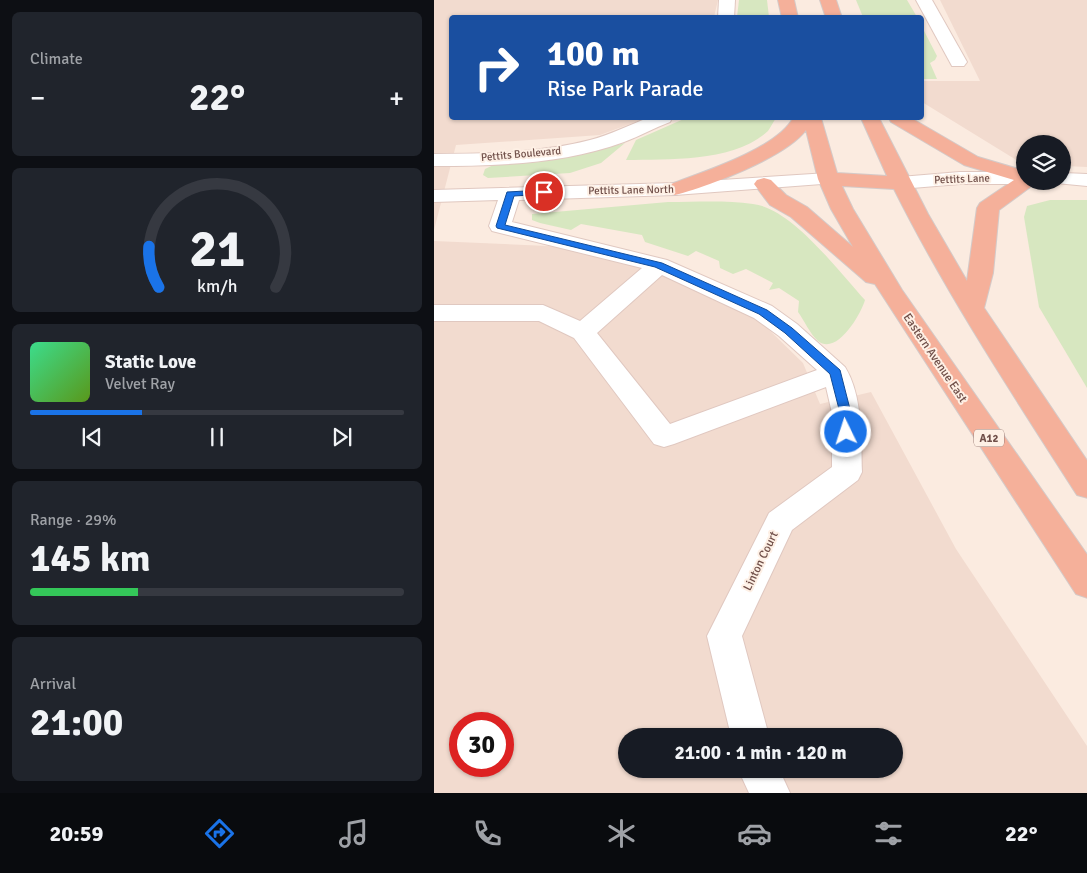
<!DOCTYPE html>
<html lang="en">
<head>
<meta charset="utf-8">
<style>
  :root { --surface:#171b24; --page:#20242c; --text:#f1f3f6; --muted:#9ea1a6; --line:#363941; --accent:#1a73e8 }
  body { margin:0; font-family:Signika,sans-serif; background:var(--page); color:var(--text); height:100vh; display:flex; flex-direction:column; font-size:19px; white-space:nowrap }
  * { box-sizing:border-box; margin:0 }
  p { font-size:16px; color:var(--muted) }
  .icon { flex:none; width:28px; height:28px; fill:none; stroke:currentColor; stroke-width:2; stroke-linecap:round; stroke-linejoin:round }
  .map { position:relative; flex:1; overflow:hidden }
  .drawer { display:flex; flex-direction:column; gap:12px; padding:12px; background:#0d0f14; width:434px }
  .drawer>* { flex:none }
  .hud { position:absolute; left:15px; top:15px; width:475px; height:105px; border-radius:5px; box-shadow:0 1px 4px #0004; background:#1a4fa0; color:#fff; overflow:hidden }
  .buttons { position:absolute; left:582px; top:135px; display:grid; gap:10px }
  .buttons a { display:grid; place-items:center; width:55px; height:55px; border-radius:50%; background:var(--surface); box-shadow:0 1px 4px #0004; font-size:25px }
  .speed { position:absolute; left:15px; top:712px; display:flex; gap:10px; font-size:25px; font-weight:700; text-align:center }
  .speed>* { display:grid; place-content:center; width:65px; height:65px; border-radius:50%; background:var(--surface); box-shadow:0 1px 4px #0004; line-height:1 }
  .speed .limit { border:8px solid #d22; background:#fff; color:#111 }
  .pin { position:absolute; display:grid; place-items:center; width:42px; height:42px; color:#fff; margin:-21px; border:2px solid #fff; border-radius:50%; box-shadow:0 1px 5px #0007 }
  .me { position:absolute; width:55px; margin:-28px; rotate:356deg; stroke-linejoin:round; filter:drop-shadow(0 0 4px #0008) }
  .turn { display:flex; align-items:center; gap:18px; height:105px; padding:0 15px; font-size:22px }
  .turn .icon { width:65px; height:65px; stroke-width:2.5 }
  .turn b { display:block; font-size:35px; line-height:42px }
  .big { font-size:38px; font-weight:700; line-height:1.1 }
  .drawer .widget { flex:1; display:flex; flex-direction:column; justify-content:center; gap:8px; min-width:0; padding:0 18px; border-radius:8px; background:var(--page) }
  .drawer .dial { align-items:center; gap:0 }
  .dial svg { height:130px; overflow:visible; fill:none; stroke:var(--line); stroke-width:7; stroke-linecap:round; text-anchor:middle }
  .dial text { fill:var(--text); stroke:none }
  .song { display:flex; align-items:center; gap:15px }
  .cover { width:60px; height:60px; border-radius:8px; background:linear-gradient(135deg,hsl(150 70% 55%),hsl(90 70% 35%)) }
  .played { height:5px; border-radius:2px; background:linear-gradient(90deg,var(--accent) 30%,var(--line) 30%) }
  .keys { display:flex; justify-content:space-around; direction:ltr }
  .heat { display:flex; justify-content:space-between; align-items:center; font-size:28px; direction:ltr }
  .charge { height:8px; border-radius:4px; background:linear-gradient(90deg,#34c759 29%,var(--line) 0) }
  .trip { position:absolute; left:184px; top:728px; width:285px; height:50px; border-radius:25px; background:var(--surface); box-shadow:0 1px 4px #0004; font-weight:700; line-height:50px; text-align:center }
  .tab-bar { display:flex; height:80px; justify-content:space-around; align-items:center; background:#090b0e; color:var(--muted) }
  .tab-bar .icon { width:35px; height:35px }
  .tab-bar .on { color:var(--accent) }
  .tab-bar b { font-size:22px; color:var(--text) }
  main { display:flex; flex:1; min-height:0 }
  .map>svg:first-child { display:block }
</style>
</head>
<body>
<main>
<section class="drawer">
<div class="widget"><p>Climate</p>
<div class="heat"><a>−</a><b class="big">22°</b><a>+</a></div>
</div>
<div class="widget dial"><svg viewBox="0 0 100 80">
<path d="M14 69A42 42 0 1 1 86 69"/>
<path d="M14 69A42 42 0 0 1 8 44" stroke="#1a73e8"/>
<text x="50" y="56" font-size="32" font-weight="700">21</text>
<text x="50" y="72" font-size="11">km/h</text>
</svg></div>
<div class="widget">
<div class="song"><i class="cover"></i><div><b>Static Love</b><p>Velvet Ray</p></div></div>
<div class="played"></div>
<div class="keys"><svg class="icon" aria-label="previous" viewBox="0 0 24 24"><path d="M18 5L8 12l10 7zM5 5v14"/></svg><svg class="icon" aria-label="pause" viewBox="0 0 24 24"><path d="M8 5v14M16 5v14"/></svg><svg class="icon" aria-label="next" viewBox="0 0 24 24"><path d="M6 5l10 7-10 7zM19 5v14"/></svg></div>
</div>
<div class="widget"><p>Range · 29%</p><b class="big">145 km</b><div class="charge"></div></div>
<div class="widget"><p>Arrival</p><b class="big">21:00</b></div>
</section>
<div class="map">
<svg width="654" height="793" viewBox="0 0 654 793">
  <rect width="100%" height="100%" fill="#fbebe0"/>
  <g fill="#f2dbcf" fill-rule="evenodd">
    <polygon points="0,0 284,0 280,17 18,18 18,118 212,118 166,135 22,145 0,230"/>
    <polygon points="506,0 653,0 653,167 629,166 629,144 591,144 591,164 589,164 488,102 488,81 546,81"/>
    <path d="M0 241 136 247 232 272 325 320 369 363 386 404 437 392 522 549 653 746V793H0ZM26 724H69V766H26ZM192 736H460V769H192Z"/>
  </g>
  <g fill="#d7e7c0">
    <polygon points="305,0 333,0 335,17 303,17"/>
    <polygon points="422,0 473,0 483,17 429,17"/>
    <polygon points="488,27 503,56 501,60 496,63 503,79 488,79"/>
    <path d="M252 118H342C339 122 337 127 334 131 300 162 236 159 192 160L202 140Z"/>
    <polygon points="191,143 167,163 136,173 54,178 49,175 51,169 68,161 166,149"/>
    <polygon points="616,200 653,200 653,388 605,307 590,217 593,206"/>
    <path d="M234 202C262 202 292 200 319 204 358 208 405 272 431 300 427 314 403 356 384 341 376 334 370 320 364 312L365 301 345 288 335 290 339 283 312 269 299 274 286 268 285 261 262 251 254 256 211 242 208 235 147 224 137 230 106 223 98 220V214Z"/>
  </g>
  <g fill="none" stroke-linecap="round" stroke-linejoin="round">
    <defs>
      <g id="minor">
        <polygon points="285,0 301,0 300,18 284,18"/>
        <polygon points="482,0 498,0 533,62 530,66 518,66"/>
        <path d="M214 118H238L236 122C220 128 206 136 190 142 130 164 63 166 0 166V154C52 154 106 153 156 140 176 135 195 125 214 118Z"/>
        <polygon points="526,172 591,172 591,181 599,181 591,184 526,184 466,189 459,187 456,183 459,179 466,177"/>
        <path d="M394 173 401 175 404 179 401 183 241 195 85 200 78 222 233 260 338 306 363 324 411 367C429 396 427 439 428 472L424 480 358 530 308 636 335 736H297L273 636 335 513 398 467V413L392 387 240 444 230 447 220 444 140 338 105 321H0V305H109L146 321 208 268 58 231 55 226 64 200 0 202V190L241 183ZM228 275 320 318 345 336 383 370 236 424 163 333Z"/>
        <polygon points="629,173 654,174 654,186 622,183 620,181 629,181"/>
        <polygon points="304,769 345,769 356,793 315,793"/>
      </g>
      <g id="trunk">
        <polygon points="344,0 360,0 364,18 348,18"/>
        <polygon points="386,0 402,0 408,18 392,18"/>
        <path d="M359 118H387L403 173 453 176 427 118H445L494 214 533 281 543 208 546 203 580 180 530 165 457 122 455 118H477L544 157 591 171V181H602L599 185 565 210 559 273 550 308 654 462V498L643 495C579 395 513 295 460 189L408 186 419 209 468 290 654 556V598L642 594 441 284 432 282 357 217 336 205 320 184 323 180 330 178 337 180 352 195 373 207 419 247 397 209 384 179 372 130C352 157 274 187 241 195L234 193 230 189 234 185C266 173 343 149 359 118Z"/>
      </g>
    </defs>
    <use href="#minor" stroke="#e0c8c0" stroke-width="2"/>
    <use href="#trunk" stroke="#d4cac8" stroke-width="2"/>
    <use href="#minor" fill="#fff" fill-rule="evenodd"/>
    <use href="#trunk" fill="#f5b09a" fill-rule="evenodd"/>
  </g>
  <polygon fill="#1a73e8" stroke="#114b97" points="110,190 113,190 113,194 80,196 71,225 228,263 333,310 358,328 406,370 417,413 418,432 416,435 412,437 406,432 406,413 396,374 351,333 325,314 221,267 63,228 62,226 73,192"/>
  <g text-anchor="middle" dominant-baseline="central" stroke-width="4" stroke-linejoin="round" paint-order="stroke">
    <g font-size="11" fill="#704f49" stroke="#fef0e5">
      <text transform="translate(87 154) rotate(-5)">Pettits Boulevard</text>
      <text transform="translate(528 179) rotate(-2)">Pettits Lane</text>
      <text transform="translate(197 190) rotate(-1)">Pettits Lane North</text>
    </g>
    <rect fill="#fef0e5" stroke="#9b7f78" stroke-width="1" x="540" y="429.5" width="30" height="17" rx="4"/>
    <g font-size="11" font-weight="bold" fill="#704f49">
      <text x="555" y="438">A12</text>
    </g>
    <g font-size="12" fill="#704f49" stroke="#fef0e5">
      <text transform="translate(501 358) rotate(56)">Eastern Avenue East</text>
      <text transform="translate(327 561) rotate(-64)">Linton Court</text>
    </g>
  </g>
</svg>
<div class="buttons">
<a><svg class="icon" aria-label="layers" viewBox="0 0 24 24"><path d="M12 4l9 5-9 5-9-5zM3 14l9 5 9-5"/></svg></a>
</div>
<div class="speed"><div class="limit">30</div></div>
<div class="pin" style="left:110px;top:192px;background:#d93025"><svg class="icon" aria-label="arrive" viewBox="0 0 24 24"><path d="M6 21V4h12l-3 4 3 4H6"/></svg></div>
<svg class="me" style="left:412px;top:432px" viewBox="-20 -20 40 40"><circle r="17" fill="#1a73e8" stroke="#fff" stroke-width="3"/><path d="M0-11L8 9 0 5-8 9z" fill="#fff"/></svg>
<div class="trip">21:00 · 1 min · 120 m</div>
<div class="hud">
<div class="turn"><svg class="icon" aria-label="right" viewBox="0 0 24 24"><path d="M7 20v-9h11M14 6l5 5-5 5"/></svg><div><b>100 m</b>Rise Park Parade</div></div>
</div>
</div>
</main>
<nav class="tab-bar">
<b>20:59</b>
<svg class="icon on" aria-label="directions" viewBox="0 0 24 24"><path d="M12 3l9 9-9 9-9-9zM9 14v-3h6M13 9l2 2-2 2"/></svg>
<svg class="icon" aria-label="music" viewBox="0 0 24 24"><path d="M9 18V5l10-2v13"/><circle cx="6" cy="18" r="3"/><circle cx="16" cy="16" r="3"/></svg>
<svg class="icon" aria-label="phone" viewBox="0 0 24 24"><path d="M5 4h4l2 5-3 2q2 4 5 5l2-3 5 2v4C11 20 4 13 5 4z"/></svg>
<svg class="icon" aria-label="climate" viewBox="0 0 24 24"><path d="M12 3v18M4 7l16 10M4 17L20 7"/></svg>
<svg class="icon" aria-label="car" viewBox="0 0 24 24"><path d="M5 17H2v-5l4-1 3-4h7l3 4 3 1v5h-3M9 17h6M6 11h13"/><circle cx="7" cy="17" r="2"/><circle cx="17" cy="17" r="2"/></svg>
<svg class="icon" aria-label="filters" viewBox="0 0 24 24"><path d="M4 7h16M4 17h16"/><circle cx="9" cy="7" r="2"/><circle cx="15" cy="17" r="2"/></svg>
<b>22°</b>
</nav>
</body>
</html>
